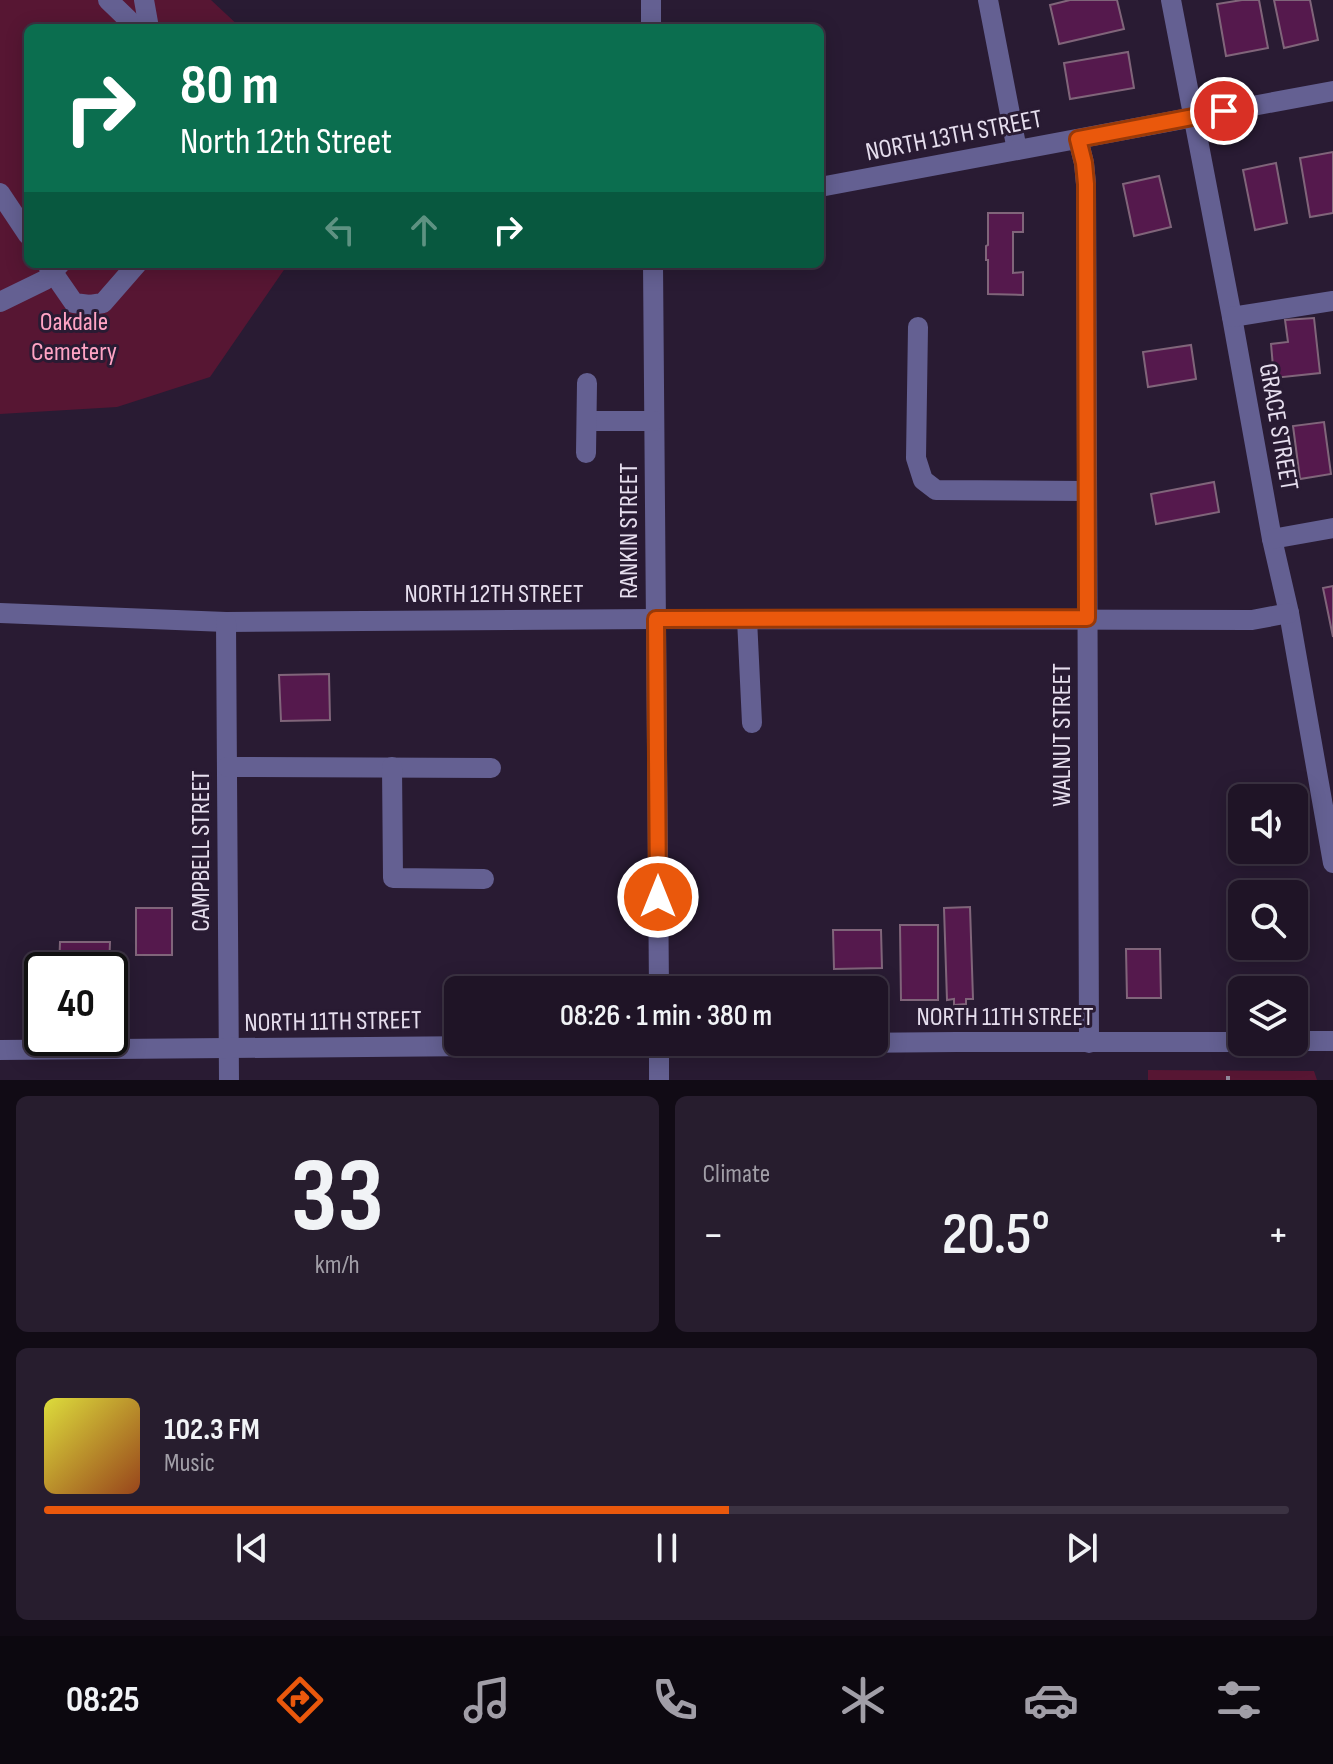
<!DOCTYPE html>
<html lang="en">
<head>
<meta charset="utf-8">
<style>
  :root { --surface:#1f1426; --page:#271d2e; --text:#f1f3f6; --muted:#a19ea7; --line:#3c3343; --accent:#ea580c }
  body { margin:0; font-family:"Sofia Sans Condensed",sans-serif; background:var(--page); color:var(--text); height:100vh; display:flex; flex-direction:column; font-size:30px; white-space:nowrap }
  * { box-sizing:border-box; margin:0 }
  p { font-size:26px; color:var(--muted) }
  .icon { flex:none; width:44px; height:44px; fill:none; stroke:currentColor; stroke-width:2; stroke-linecap:round; stroke-linejoin:round }
  .map { position:relative; height:1080px; overflow:hidden }
  .sheet { display:flex; flex-direction:column; gap:16px; padding:16px; background:#110b15; flex:1 }
  .sheet>* { flex:none }
  .top-card { position:absolute; left:24px; top:24px; width:800px; height:244px; border-radius:12px; box-shadow:0 4px 20px #0003,0 0 0 2px var(--line); background:#0b6e4f; color:#fff; overflow:hidden }
  .controls { position:absolute; left:1228px; top:784px; display:grid; gap:16px }
  .controls a { display:grid; place-items:center; width:80px; height:80px; border-radius:12px; background:var(--surface); box-shadow:0 4px 20px #0003,0 0 0 2px var(--line); font-size:40px }
  .speed { position:absolute; left:24px; top:952px; display:flex; gap:16px; font-size:40px; font-weight:700; text-align:center }
  .speed>* { display:grid; place-content:center; width:104px; height:104px; border-radius:50%; background:var(--surface); box-shadow:0 4px 20px #0003,0 0 0 2px var(--line); line-height:1 }
  .speed .limit { border:4px solid #111; border-radius:12px; background:#fff; color:#111 }
  .pin { position:absolute; display:grid; place-items:center; width:68px; height:68px; color:#fff; margin:-34px; border:4px solid #fff; border-radius:50%; box-shadow:0 2px 8px #0007 }
  .me { position:absolute; width:88px; margin:-44px; rotate:0deg; stroke-linejoin:round; filter:drop-shadow(0 0 6px #0008) }
  .turn { display:flex; align-items:center; gap:28px; height:168px; padding:0 24px; font-size:36px }
  .turn .icon { width:104px; height:104px; stroke-width:2.5 }
  .turn b { display:block; font-size:56px; line-height:68px }
  .lanes { display:flex; align-items:center; height:76px; padding:0 24px; background:#0003; justify-content:center; gap:40px; direction:ltr }
  .lanes .off { opacity:.35 }
  .big { font-size:60px; font-weight:600; line-height:1.1 }
  .sheet .widget { flex:1; display:flex; flex-direction:column; justify-content:center; gap:12px; min-width:0; padding:0 28px; border-radius:12px; background:var(--page) }
  .sheet .dial { align-items:center; gap:0 }
  .dial b { font-size:104px; line-height:1 }
  .song { display:flex; align-items:center; gap:24px }
  .cover { width:96px; height:96px; border-radius:12px; background:linear-gradient(135deg,hsl(60 70% 55%),hsl(20 70% 35%)) }
  .played { height:8px; border-radius:4px; background:linear-gradient(90deg,var(--accent) 55%,var(--line) 55%) }
  .keys { display:flex; justify-content:space-around; direction:ltr }
  .heat { display:flex; justify-content:space-between; align-items:center; font-size:44px; direction:ltr }
  .sheet .tiles { flex:1; display:grid; gap:16px; grid-template-columns:1fr 1fr }
  .widget:last-child { grid-column:span 2 }
  .trip { position:absolute; left:444px; top:976px; width:444px; height:80px; border-radius:12px; background:var(--surface); box-shadow:0 4px 20px #0003,0 0 0 2px var(--line); font-weight:600; line-height:80px; text-align:center }
  .tab-bar { display:flex; height:128px; justify-content:space-around; align-items:center; background:#0c080f; color:var(--muted) }
  .tab-bar .icon { width:56px; height:56px }
  .tab-bar .selected { color:var(--accent) }
  .tab-bar b { font-size:36px; color:var(--text) }
  .map>svg:first-child { display:block }
</style>
</head>
<body>
<div class="map">
<svg width="1333" height="1080" viewBox="0 0 1333 1080">
  <rect width="100%" height="100%" fill="#291b33"/>
  <g fill="#571633">
    <polygon points="0,0 211,0 241,28 28,28 28,264 288,264 210,377 117,407 0,414"/>
    <polygon points="1148,1070 1314,1071 1317,1080 1148,1080"/>
  </g>
  <g fill="#55194d" stroke="#80657a" stroke-width="2">
    <polygon points="1070,0 1117,0 1124,29 1059,44 1050,5"/>
    <polygon points="1242,0 1259,0 1268,48 1226,56 1217,4"/>
    <polygon points="1274,0 1310,0 1318,40 1284,48"/>
    <polygon points="1128,52 1134,88 1070,99 1064,63"/>
    <polygon points="1333,152 1333,213 1310,217 1300,158"/>
    <polygon points="1276,163 1287,223 1255,230 1243,170"/>
    <polygon points="1159,176 1171,227 1134,236 1123,184"/>
    <polygon points="988,213 1023,213 1023,232 1013,232 1013,273 1023,272 1023,295 988,294 988,260 986,260 986,246 988,245"/>
    <polygon points="1314,318 1320,373 1274,378 1271,344 1288,342 1285,320"/>
    <polygon points="1191,345 1196,379 1148,387 1143,352"/>
    <polygon points="1324,422 1331,474 1300,479 1293,426"/>
    <polygon points="1214,482 1219,512 1156,524 1151,494"/>
    <polygon points="1333,586 1333,637 1323,588"/>
    <polygon points="329,674 330,720 281,721 279,675"/>
    <polygon points="970,907 973,999 966,999 966,1004 954,1005 954,999 947,1000 944,908"/>
    <rect x="136" y="908" width="36" height="47"/>
    <polygon points="900,925 938,925 938,1000 901,1000"/>
    <polygon points="833,930 881,930 882,968 834,969"/>
    <polygon points="60,942 110,942 109,970 59,970"/>
    <polygon points="1126,949 1160,949 1161,998 1127,998"/>
  </g>
  <g fill="none" stroke-linecap="round" stroke-linejoin="round">
    <polyline stroke="#908699" stroke-width="4" stroke-dasharray="4 6" stroke-linecap="butt" points="1228,1080 1228,1074"/>
    <g stroke="#646092" stroke-width="20">
      <polyline points="108,0 137,28"/>
      <polyline points="144,0 149,28"/>
      <polyline points="651,0 651,28"/>
      <polyline points="988,0 1017,150"/>
      <polyline points="1171,0 1232,317 1272,539 1289,613 1333,863"/>
      <polyline points="1078,139 1084,163 1086,184 1089,1043"/>
      <polyline points="820,187 1333,91"/>
      <polyline points="0,193 28,235"/>
      <polyline points="47,264 74,303 90,305 103,303 137,264"/>
      <polyline points="653,264 659,990"/>
      <polyline points="0,302 45,280 60,264"/>
      <polyline points="1232,317 1333,301"/>
      <polyline points="918,327 916,458 923,480 936,490 1087,491"/>
      <polyline points="587,421 654,421"/>
      <polyline points="586,453 587,383"/>
      <polyline points="1272,539 1333,528"/>
      <polyline points="0,613 226,622 656,619 1252,620 1289,613"/>
      <polyline points="747,619 752,723"/>
      <polyline points="226,622 229,1080"/>
      <polyline points="227,767 491,768"/>
      <polyline points="392,767 393,878 484,879"/>
      <polyline points="1294,1041 1333,1041"/>
      <polyline points="659,1042 659,1080"/>
      <polyline points="0,1050 957,1042 1242,1042"/>
    </g>
  </g>
  <g fill="none" stroke-linecap="round" stroke-linejoin="round">
    <defs>
      <polyline id="route" points="658,897 656,619 1087,618 1086,184 1084,163 1078,139 1224,111"/>
    </defs>
    <use href="#route" stroke="#983908" stroke-width="20"/>
    <use href="#route" stroke="#ea580c" stroke-width="14"/>
  </g>
  <g text-anchor="middle" dominant-baseline="central" stroke-width="6" stroke-linejoin="round" paint-order="stroke">
    <g font-size="26" fill="#e6deee" stroke="#291b33">
      <text transform="translate(954 136) rotate(-11)">NORTH 13TH STREET</text>
      <text transform="translate(1278 427) rotate(80)">GRACE STREET</text>
      <text transform="translate(629 531) rotate(-90)">RANKIN STREET</text>
      <text x="494" y="594">NORTH 12TH STREET</text>
      <text transform="translate(1062 735) rotate(-90)">WALNUT STREET</text>
      <text transform="translate(201 851) rotate(-90)">CAMPBELL STREET</text>
      <text x="1005" y="1017">NORTH 11TH STREET</text>
      <text transform="translate(333 1022) rotate(-1)">NORTH 11TH STREET</text>
    </g>
    <g font-size="26" fill="#ffa4c5" stroke="#291b33">
      <text x="74" y="322">Oakdale<tspan x="74" dy="30">Cemetery</tspan></text>
    </g>
  </g>
</svg>
<div class="controls">
<a><svg class="icon" aria-label="sound" viewBox="0 0 24 24"><path d="M4 9h4l5-4v14l-5-4H4zM17 9q2 3 0 6"/></svg></a>
<a><svg class="icon" aria-label="search" viewBox="0 0 24 24"><circle cx="10" cy="10" r="6"/><path d="M15 15l6 6"/></svg></a>
<a><svg class="icon" aria-label="layers" viewBox="0 0 24 24"><path d="M12 4l9 5-9 5-9-5zM3 14l9 5 9-5"/></svg></a>
</div>
<div class="speed"><div class="limit">40</div></div>
<div class="pin" style="left:1224px;top:111px;background:#d93025"><svg class="icon" aria-label="arrive" viewBox="0 0 24 24"><path d="M6 21V4h12l-3 4 3 4H6"/></svg></div>
<svg class="me" style="left:658px;top:897px" viewBox="-20 -20 40 40"><circle r="17" fill="#ea580c" stroke="#fff" stroke-width="3"/><path d="M0-11L8 9 0 5-8 9z" fill="#fff"/></svg>
<div class="trip">08:26 · 1 min · 380 m</div>
<div class="top-card">
<div class="turn"><svg class="icon" aria-label="right" viewBox="0 0 24 24"><path d="M7 20v-9h11M14 6l5 5-5 5"/></svg><div><b>80 m</b>North 12th Street</div></div>
<div class="lanes"><svg class="icon off" aria-label="left" viewBox="0 0 24 24"><path d="M17 20v-9H6M10 6l-5 5 5 5"/></svg><svg class="icon off" aria-label="ahead" viewBox="0 0 24 24"><path d="M12 20V5M6 11l6-6 6 6"/></svg><svg class="icon" aria-label="right" viewBox="0 0 24 24"><path d="M7 20v-9h11M14 6l5 5-5 5"/></svg></div>
</div>
</div>
<section class="sheet">
<div class="tiles">
<div class="widget dial"><b>33</b><p>km/h</p></div>
<div class="widget"><p>Climate</p>
<div class="heat"><a>−</a><b class="big">20.5°</b><a>+</a></div>
</div>
<div class="widget">
<div class="song"><i class="cover"></i><div><b>102.3 FM</b><p>Music</p></div></div>
<div class="played"></div>
<div class="keys"><svg class="icon" aria-label="previous" viewBox="0 0 24 24"><path d="M18 5L8 12l10 7zM5 5v14"/></svg><svg class="icon" aria-label="pause" viewBox="0 0 24 24"><path d="M8 5v14M16 5v14"/></svg><svg class="icon" aria-label="next" viewBox="0 0 24 24"><path d="M6 5l10 7-10 7zM19 5v14"/></svg></div>
</div>
</div>
</section>
<nav class="tab-bar">
<b>08:25</b>
<svg class="icon selected" aria-label="directions" viewBox="0 0 24 24"><path d="M12 3l9 9-9 9-9-9zM9 14v-3h6M13 9l2 2-2 2"/></svg>
<svg class="icon" aria-label="music" viewBox="0 0 24 24"><path d="M9 18V5l10-2v13"/><circle cx="6" cy="18" r="3"/><circle cx="16" cy="16" r="3"/></svg>
<svg class="icon" aria-label="phone" viewBox="0 0 24 24"><path d="M5 4h4l2 5-3 2q2 4 5 5l2-3 5 2v4C11 20 4 13 5 4z"/></svg>
<svg class="icon" aria-label="climate" viewBox="0 0 24 24"><path d="M12 3v18M4 7l16 10M4 17L20 7"/></svg>
<svg class="icon" aria-label="car" viewBox="0 0 24 24"><path d="M5 17H2v-5l4-1 3-4h7l3 4 3 1v5h-3M9 17h6M6 11h13"/><circle cx="7" cy="17" r="2"/><circle cx="17" cy="17" r="2"/></svg>
<svg class="icon" aria-label="filters" viewBox="0 0 24 24"><path d="M4 7h16M4 17h16"/><circle cx="9" cy="7" r="2"/><circle cx="15" cy="17" r="2"/></svg>
</nav>
</body>
</html>
